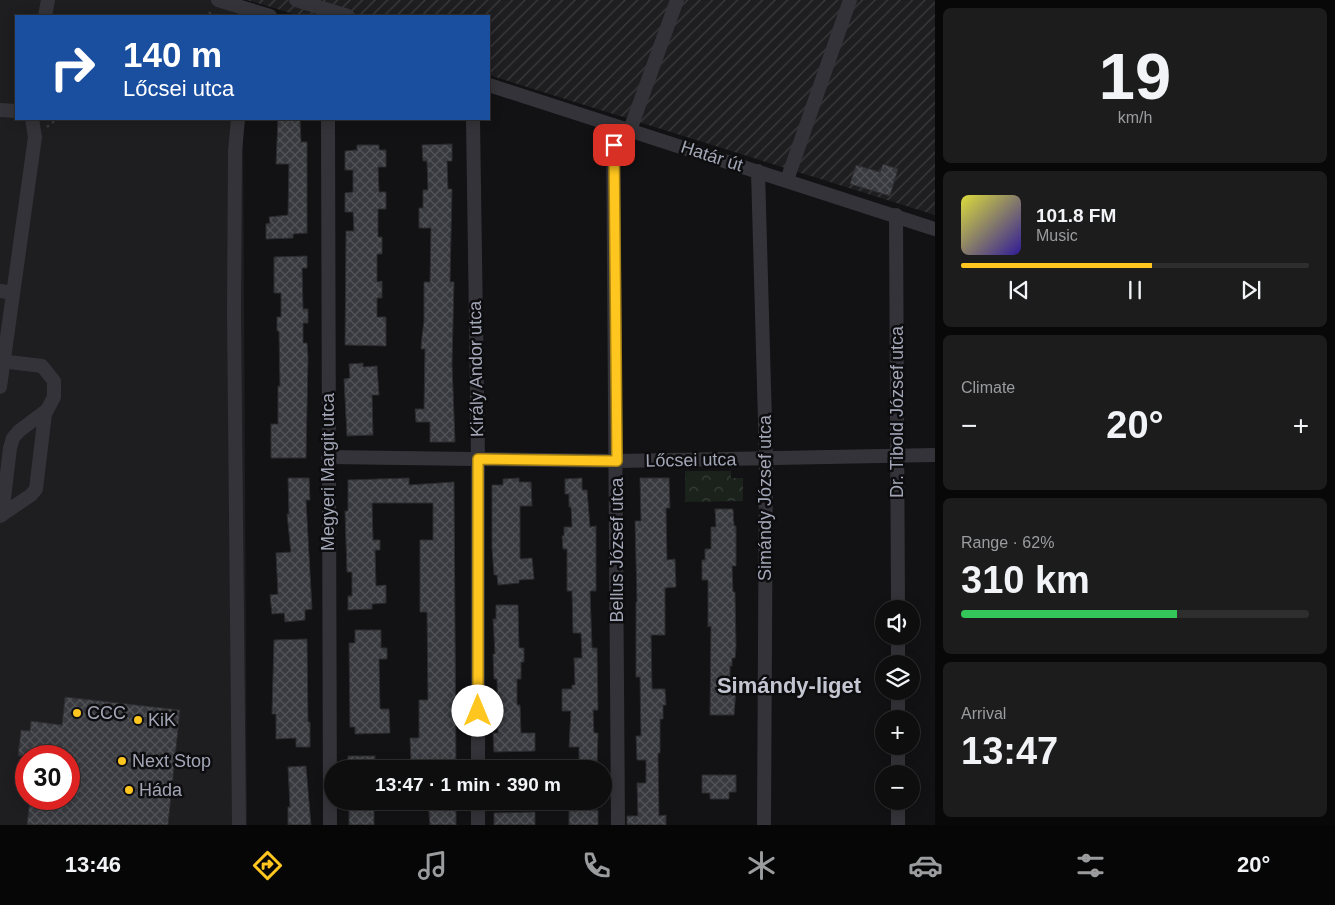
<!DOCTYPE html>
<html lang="en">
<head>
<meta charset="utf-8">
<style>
  :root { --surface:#0e0e0f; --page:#1c1c1d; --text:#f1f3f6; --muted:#9b9c9e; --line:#2e2e2f; --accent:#ffc61f }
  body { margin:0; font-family:Helvetica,sans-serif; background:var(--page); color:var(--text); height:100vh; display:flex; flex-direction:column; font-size:19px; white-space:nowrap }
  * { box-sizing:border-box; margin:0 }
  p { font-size:16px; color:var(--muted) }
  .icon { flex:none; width:28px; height:28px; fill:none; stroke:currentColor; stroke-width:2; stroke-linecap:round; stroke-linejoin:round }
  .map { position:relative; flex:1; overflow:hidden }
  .sheet { display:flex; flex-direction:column; gap:8px; padding:8px; background:#080808; width:400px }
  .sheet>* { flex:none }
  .hud { position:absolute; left:15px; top:15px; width:475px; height:105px; border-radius:0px; box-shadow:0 2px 12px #0003,0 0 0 1px var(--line); background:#1a4fa0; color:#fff; overflow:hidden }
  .fabs { position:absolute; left:875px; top:600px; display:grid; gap:10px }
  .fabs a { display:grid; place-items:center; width:45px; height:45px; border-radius:50%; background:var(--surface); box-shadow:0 2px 12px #0003,0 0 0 1px var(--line); font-size:25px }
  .speed { position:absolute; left:15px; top:745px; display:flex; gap:10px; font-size:25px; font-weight:700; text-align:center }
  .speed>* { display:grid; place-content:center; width:65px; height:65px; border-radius:50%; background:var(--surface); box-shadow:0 2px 12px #0003,0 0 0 1px var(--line); line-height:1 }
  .speed .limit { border:8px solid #d22; background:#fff; color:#111 }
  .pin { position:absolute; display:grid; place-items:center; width:42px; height:42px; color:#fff; margin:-21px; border-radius:10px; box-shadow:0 2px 8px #0006 }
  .me { position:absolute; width:55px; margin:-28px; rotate:0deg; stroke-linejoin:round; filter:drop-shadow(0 0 4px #0008) }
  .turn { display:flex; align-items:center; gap:18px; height:105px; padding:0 25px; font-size:22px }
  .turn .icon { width:65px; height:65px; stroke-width:2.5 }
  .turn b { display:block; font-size:35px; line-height:42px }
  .big { font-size:38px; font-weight:700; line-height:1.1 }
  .sheet .card { flex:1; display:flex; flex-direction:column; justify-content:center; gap:8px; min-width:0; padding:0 18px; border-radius:8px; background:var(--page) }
  .sheet .dial { align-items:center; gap:0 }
  .dial b { font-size:65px; line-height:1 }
  .song { display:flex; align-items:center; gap:15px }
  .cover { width:60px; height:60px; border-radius:8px; background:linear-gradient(135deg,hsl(60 70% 55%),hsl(250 70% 35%)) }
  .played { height:5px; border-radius:2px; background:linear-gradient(90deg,var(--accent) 55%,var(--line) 55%) }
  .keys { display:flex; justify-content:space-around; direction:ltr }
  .heat { display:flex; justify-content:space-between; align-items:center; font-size:28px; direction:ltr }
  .charge { height:8px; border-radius:4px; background:linear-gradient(90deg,#34c759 62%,var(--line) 0) }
  .trip { position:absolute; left:324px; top:760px; width:288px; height:50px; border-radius:25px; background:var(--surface); box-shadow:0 2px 12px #0003,0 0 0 1px var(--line); font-weight:700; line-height:50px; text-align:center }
  .tabs { display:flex; height:80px; justify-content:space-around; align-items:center; background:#060606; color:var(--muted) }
  .tabs .icon { width:35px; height:35px }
  .tabs .selected { color:var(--accent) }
  .tabs b { font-size:22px; color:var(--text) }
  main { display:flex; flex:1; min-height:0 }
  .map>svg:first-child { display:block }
</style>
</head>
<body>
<main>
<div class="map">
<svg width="935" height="825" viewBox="0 0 935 825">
  <defs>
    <pattern id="industrial-furrows" width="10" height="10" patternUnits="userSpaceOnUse" patternTransform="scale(1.25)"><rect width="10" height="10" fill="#1e1e21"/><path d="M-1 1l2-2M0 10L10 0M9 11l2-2" fill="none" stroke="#3c3c3f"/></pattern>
    <pattern id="park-crowns" width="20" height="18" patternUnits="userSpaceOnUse" patternTransform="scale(1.25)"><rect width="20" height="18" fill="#1a221b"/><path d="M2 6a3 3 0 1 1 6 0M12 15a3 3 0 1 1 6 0" fill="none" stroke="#383f3a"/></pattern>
    <pattern id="building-cross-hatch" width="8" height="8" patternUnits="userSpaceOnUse" patternTransform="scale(1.25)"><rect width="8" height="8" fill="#393a3f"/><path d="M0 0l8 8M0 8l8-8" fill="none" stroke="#525458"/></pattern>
  </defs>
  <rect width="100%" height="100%" fill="#121214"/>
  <path fill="#1e1e21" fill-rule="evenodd" d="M0 0H242V16H16V119H243L247 825H0ZM26 756H69V799H26Z"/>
  <polygon fill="url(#industrial-furrows)" points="247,0 935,0 935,215 489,75 489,16 300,16"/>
  <polygon fill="url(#park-crowns)" points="685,471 731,471 731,478 743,478 743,501 685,502"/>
  <g fill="url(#building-cross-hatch)" stroke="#2c2c30">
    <polygon points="278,119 300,119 301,142 307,142 307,233 293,234 293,238 266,239 266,224 270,223 269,217 288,215 289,164 276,164"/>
    <polygon points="452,144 452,161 447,161 448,189 452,189 450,282 454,282 452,364 455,442 430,442 430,422 416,422 415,409 424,409 425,349 421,349 422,337 424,321 424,282 430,282 431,228 419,228 419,208 423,208 423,190 428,190 427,161 423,161 422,145"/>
    <polygon points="357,145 379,145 379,150 386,150 386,167 378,167 379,192 386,192 386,209 378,209 378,237 382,237 382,254 377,254 377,282 382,281 382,298 377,298 377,317 386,317 386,346 345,345 346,231 354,231 353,212 345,212 345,193 353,192 353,170 345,170 345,151 357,150"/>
    <polygon points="883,164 898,169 890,196 850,184 856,165 880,172"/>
    <polygon points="307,256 307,268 302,268 303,309 308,309 308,323 303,323 303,343 307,343 308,358 306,458 271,458 271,424 278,424 278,386 280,386 279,331 277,331 277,317 281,317 281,293 274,293 274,257"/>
    <polygon points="363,363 363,367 377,366 379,395 372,395 373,435 347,436 344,379 350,378 349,364"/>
    <polygon points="288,478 309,478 310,500 306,500 312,609 305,610 305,620 285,622 284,613 272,614 270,595 278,594 276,553 291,552 287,514 289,514"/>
    <polygon points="409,478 409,485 454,482 456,767 427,768 427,761 411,762 410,738 419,738 419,700 428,700 427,612 420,612 420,540 433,540 433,503 372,503 373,540 380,540 380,550 375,550 376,586 386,585 386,603 372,604 372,609 348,610 348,596 352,596 352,572 347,572 345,511 348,511 348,480"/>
    <polygon points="519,478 519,482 531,482 532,506 520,506 520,559 532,558 534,579 519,580 519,583 498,585 497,575 494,575 492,548 492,485 503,485 503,479"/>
    <polygon points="582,478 582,490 587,490 590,527 596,526 596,591 590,591 592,648 597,648 598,710 593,710 594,733 598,733 597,769 579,769 579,747 569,747 571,711 562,711 562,689 572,689 572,685 575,685 574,658 582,658 581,633 573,633 572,591 567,591 567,549 563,549 562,536 564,536 564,527 572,527 571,507 569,507 569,494 565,494 565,479"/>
    <polygon points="640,478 669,478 670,508 666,508 667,560 675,559 676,587 665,588 665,635 651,635 652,689 665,689 666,705 663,705 663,719 660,719 660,753 658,753 659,816 666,815 666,825 627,825 627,816 638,816 637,783 646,783 646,760 637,760 636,736 641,736 640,677 636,677 636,602 637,602 635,521 641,521"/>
    <polygon points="715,509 733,509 734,526 736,526 736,566 732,566 733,592 735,592 736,646 735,658 732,658 732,666 730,666 730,689 736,689 734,715 710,715 711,626 708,627 708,580 702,580 702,560 705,560 705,549 711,549 711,527 716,527"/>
    <polygon points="496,605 518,605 519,648 524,648 524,662 521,662 521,679 517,679 517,705 520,705 521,733 535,733 535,751 494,752 493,733 498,733 497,679 494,679 493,654 495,654 493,619 496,619"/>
    <polygon points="355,630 381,630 381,648 387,648 387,659 379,659 380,709 389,709 390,733 355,734 355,727 350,727 349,643 355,643"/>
    <polygon points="307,639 308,722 310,722 310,747 296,747 296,738 276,739 276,714 272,714 274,640"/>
    <polygon points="65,697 180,710 168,825 27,825 30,799 69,799 69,756 18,756 21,730 30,731 31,721 62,725"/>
    <rect x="348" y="756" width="27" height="13"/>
    <polygon points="306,766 311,825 288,825 288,807 290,807 288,767"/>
    <polygon points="702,775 736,775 736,792 729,792 729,799 710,799 710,793 702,793"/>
    <rect x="349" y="801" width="25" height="24"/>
    <polygon points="428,801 456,801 456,825 430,825"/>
    <polygon points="598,810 598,825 569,825 569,811"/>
    <polygon points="535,812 535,825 494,825 494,813"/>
  </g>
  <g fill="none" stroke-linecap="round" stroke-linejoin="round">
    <g stroke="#383a40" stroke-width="2.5" stroke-dasharray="2.5 4" stroke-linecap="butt">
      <polyline points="203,16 209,13 219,16"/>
      <polyline points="47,127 57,119"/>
    </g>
    <g stroke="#333339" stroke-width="14">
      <polyline points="218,0 270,16"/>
      <polyline points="296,0 348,16"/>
      <polyline points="45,16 48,0"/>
      <polyline points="489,85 935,229"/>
      <polyline points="0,110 16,111"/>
      <polyline points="238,119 235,151 234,313 239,825"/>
      <polyline points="328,119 330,825"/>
      <polyline points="473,119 478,459 478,769"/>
      <polyline points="613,125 618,825"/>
      <polyline points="630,130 677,0"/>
      <polyline points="758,171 766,458 764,825"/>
      <polyline points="787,180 850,0"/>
      <polyline points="896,215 898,609"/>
      <polyline points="0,291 13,293"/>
      <polyline points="0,361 42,366 54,381 54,397 45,414 36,489 31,495 0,516"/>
      <polyline points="0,387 35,137 32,119"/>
      <polyline points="328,457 617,461 935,455"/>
      <polyline points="2,515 10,448 13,438 19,431 47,410"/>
      <polyline points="898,636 898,664"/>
      <polyline points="898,691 898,719"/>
      <polyline points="898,746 898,774"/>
      <polyline points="478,801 478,825"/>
      <polyline points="898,801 898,825"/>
    </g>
  </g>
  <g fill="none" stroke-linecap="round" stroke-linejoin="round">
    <defs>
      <polyline id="route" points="478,711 478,459 617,461 614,145"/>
    </defs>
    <use href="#route" stroke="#a68114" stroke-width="12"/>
    <use href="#route" stroke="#ffc61f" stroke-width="9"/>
  </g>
  <g fill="#ffc61f" stroke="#0d0d0f" stroke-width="2">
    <circle cx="77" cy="713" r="5"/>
    <circle cx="138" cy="720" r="5"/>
    <circle cx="122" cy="761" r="5"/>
    <circle cx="129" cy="790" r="5"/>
  </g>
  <g text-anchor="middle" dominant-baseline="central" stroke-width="5" stroke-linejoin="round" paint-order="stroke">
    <g font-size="18" fill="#a2a6b6" stroke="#0d0d0f">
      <text transform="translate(712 156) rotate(18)">Határ út</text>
      <text transform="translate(476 369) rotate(-91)">Király Andor utca</text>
      <text transform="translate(897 412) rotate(-90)">Dr. Tibold József utca</text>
      <text transform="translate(691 460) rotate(-1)">Lőcsei utca</text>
      <text transform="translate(328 472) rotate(-90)">Megyeri Margit utca</text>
      <text transform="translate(765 498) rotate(-90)">Simándy József utca</text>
      <text transform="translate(617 550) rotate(-90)">Bellus József utca</text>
    </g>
    <g font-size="18" fill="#a2a6b6" stroke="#0d0d0f" text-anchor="start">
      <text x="87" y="713">CCC</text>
      <text x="148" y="720">KiK</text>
      <text x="132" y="761">Next Stop</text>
      <text x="139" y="790">Háda</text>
    </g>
    <g font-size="22" font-weight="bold" fill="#c3c6d1" stroke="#0d0d0f">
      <text x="789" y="685">Simándy-liget</text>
    </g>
  </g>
</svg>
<div class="fabs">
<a><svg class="icon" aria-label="sound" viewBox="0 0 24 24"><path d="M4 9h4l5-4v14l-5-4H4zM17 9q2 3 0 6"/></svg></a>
<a><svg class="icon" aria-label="layers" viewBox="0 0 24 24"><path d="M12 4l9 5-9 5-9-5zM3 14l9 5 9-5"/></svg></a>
<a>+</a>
<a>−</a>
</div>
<div class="speed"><div class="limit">30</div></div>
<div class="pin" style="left:614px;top:145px;background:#d93025"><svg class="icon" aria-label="arrive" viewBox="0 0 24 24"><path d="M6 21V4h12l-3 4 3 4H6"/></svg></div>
<svg class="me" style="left:478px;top:711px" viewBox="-20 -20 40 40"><circle r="19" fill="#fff"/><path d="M0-13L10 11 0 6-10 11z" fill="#ffc61f"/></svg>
<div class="trip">13:47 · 1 min · 390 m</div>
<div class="hud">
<div class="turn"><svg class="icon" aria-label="right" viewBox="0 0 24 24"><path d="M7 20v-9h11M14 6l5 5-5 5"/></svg><div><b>140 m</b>Lőcsei utca</div></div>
</div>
</div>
<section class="sheet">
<div class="card dial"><b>19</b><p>km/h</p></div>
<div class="card">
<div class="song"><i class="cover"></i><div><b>101.8 FM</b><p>Music</p></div></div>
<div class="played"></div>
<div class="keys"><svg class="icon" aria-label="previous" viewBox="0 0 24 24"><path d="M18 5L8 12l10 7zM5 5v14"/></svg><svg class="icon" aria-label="pause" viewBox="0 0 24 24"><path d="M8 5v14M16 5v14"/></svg><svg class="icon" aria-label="next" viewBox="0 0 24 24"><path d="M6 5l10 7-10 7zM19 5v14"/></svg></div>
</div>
<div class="card"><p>Climate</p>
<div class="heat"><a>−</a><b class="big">20°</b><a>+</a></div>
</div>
<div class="card"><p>Range · 62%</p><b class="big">310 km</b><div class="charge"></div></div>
<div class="card"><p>Arrival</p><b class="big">13:47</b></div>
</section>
</main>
<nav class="tabs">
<b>13:46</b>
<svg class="icon selected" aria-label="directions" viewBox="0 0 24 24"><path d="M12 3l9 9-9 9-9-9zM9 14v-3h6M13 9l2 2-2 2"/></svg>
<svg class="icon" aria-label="music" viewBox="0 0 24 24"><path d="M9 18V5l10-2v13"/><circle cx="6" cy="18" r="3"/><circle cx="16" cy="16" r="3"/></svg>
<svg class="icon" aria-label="phone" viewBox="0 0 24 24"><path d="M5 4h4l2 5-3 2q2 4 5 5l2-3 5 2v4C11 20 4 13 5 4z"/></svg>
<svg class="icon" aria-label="climate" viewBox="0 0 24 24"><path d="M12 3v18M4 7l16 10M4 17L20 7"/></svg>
<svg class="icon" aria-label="car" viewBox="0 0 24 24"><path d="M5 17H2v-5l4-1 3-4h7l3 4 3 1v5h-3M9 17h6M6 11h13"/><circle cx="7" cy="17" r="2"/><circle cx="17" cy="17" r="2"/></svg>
<svg class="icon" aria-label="filters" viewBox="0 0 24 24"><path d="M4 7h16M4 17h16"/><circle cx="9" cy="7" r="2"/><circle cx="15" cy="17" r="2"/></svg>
<b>20°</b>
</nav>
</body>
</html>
